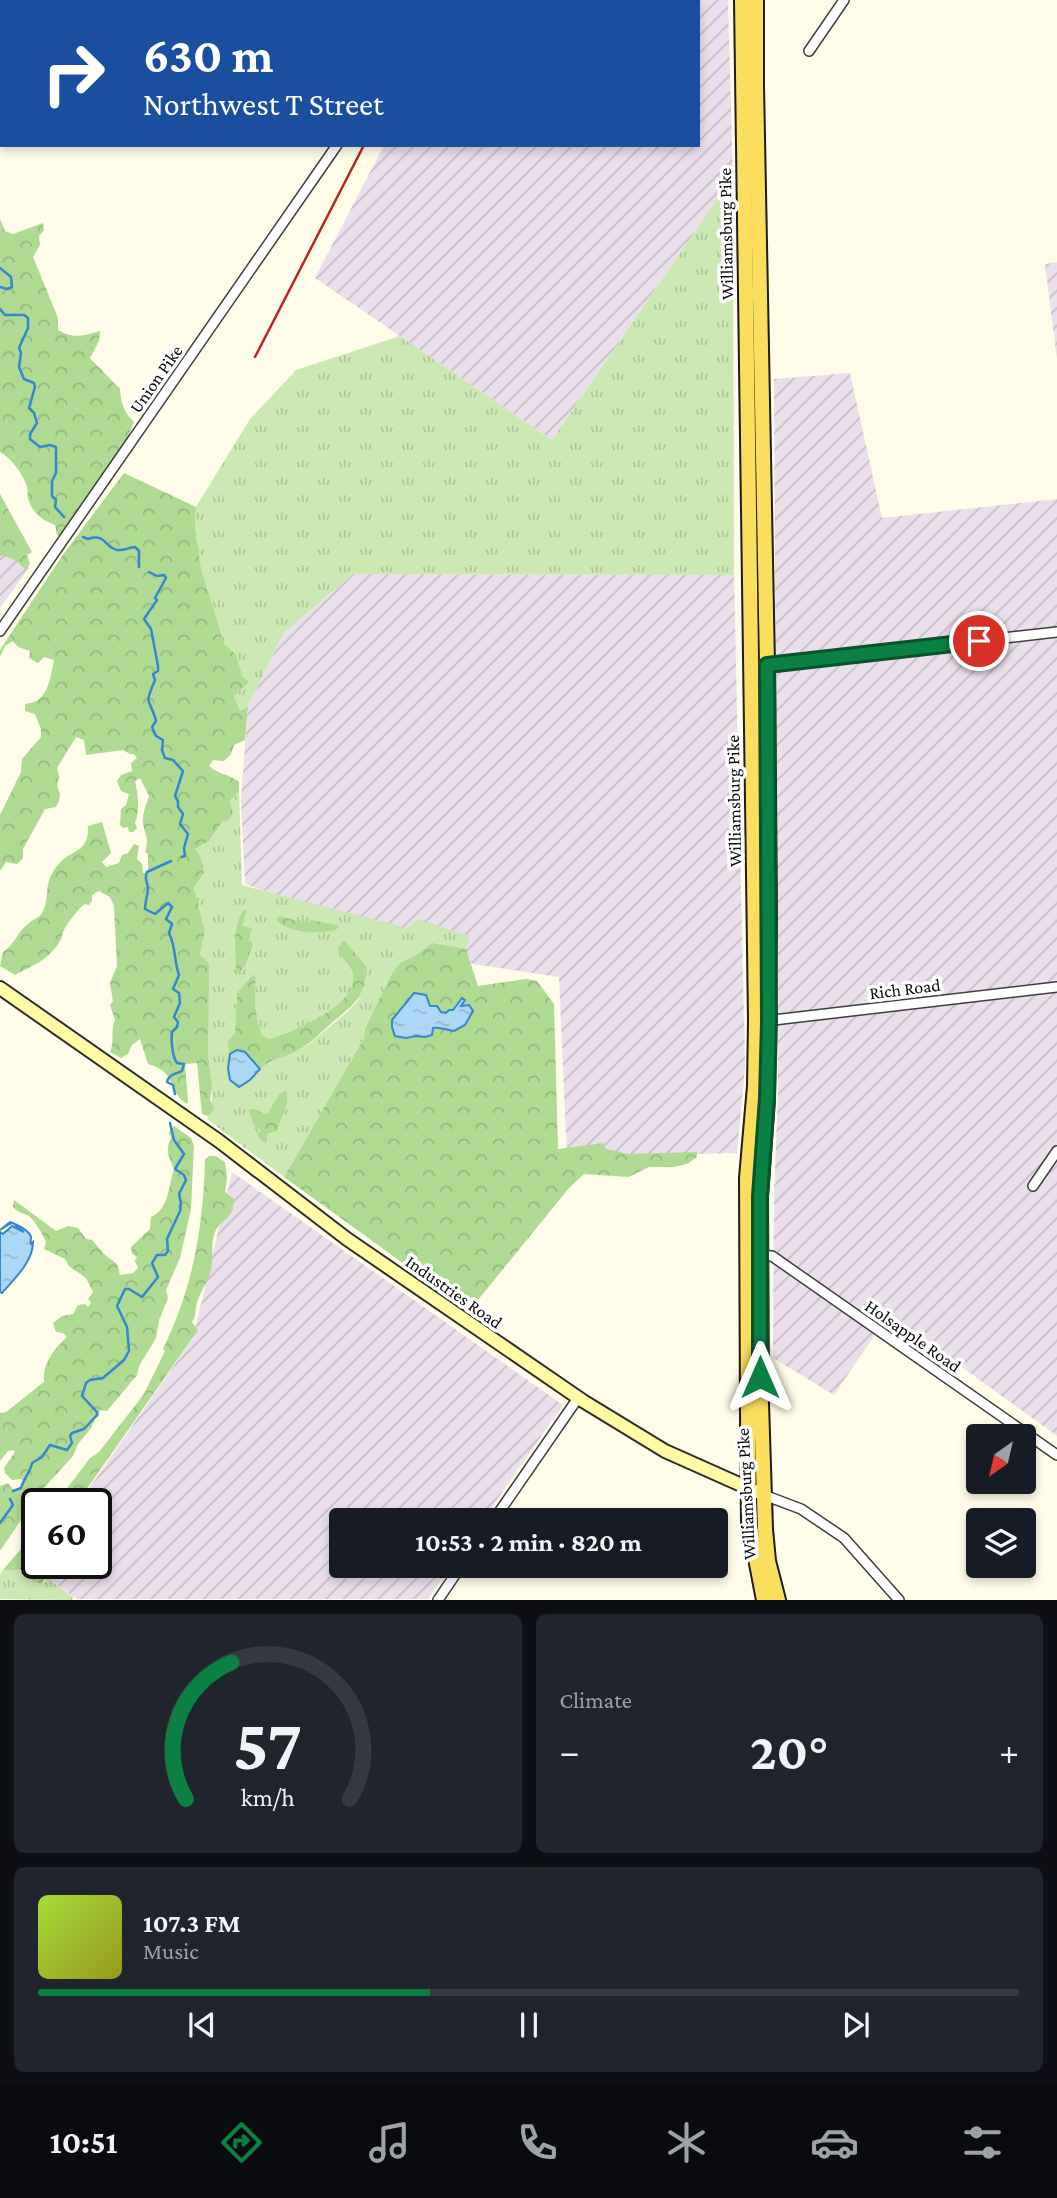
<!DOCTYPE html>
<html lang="en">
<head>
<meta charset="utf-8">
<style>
  :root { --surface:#171b24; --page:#20242c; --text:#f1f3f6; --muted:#9ea1a6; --line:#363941; --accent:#0b8043 }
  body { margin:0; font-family:"Crimson Pro",serif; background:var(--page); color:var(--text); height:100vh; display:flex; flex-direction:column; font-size:26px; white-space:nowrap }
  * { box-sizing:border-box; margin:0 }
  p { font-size:23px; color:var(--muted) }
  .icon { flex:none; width:38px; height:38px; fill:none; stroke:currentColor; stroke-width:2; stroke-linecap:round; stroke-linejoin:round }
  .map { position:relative; height:1600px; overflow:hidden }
  .details { display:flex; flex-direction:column; gap:14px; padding:14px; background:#0d0f14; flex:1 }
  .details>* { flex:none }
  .banner { position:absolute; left:0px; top:0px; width:700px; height:147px; box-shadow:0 4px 10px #0003; background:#1a4fa0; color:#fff; overflow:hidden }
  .needle { width:46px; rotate:214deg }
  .buttons { position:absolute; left:966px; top:1424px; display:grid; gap:14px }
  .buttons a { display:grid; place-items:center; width:70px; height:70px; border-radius:7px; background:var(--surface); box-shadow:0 4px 10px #0003; font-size:35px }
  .speed { position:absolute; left:21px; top:1488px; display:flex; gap:14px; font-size:35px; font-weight:700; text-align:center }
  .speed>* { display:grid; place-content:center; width:91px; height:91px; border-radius:50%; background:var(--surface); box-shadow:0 4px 10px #0003; line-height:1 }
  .speed .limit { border:4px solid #111; border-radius:10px; background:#fff; color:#111 }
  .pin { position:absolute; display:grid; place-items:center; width:60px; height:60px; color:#fff; margin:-30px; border:4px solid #fff; border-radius:50%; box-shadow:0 2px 7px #0007 }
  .me { position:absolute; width:77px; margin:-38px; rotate:0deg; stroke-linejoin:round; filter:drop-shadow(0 0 5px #0008) }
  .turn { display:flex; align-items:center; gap:24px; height:147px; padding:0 28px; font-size:32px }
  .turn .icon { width:91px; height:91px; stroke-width:2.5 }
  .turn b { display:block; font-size:49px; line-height:60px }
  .big { font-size:52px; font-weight:700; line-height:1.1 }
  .details .widget { flex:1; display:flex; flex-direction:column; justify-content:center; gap:10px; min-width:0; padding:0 24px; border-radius:10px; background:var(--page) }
  .details .dial { align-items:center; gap:0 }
  .dial svg { height:182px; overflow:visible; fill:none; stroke:var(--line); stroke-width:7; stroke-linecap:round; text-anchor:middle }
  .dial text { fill:var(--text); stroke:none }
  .song { display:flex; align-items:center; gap:21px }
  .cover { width:84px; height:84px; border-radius:10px; background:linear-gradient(135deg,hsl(80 70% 55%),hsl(60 70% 35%)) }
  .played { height:7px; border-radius:4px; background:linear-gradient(90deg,var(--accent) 40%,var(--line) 40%) }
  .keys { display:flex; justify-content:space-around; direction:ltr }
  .heat { display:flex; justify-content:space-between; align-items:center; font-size:38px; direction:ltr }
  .details .tiles { flex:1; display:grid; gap:14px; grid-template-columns:1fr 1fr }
  .widget:last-child { grid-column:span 2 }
  .trip { position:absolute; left:329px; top:1508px; width:399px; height:70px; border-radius:7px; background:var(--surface); box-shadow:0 4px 10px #0003; font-weight:700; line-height:70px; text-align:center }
  .dock { display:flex; height:112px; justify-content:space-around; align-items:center; background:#090b0e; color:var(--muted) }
  .dock .icon { width:49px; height:49px }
  .dock .on { color:var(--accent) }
  .dock b { font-size:32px; color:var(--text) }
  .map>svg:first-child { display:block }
</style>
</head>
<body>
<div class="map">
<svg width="1057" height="1600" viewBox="0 0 1057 1600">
  <defs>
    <pattern id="industrial-furrows" width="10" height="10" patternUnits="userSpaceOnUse" patternTransform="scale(1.75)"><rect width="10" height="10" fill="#eadfeb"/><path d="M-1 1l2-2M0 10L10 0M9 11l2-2" fill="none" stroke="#c7bec8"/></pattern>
    <pattern id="grass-tufts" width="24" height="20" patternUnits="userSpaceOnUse" patternTransform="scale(1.75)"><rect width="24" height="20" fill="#cce9b3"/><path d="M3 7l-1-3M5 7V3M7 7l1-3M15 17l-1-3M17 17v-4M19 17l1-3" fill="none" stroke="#aec699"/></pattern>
    <pattern id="forest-crowns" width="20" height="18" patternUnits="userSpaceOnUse" patternTransform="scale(1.75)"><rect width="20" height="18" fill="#aeda92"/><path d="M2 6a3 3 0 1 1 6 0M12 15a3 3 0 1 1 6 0" fill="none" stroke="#94ba7d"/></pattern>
    <pattern id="water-ripples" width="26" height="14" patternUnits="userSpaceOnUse" patternTransform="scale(1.75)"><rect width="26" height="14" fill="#add7f7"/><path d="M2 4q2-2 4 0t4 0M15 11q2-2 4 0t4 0" fill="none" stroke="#94b7d2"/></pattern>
  </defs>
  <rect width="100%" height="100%" fill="#fffce9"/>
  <g fill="url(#industrial-furrows)">
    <polygon points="459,0 728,0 733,176 552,440 315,278 384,145 698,145 698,2 459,2"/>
    <polygon points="1057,262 1057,359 1045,264"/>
    <polygon points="850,373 882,518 1057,499 1057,1436 889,1314 834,1395 773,1358 774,1194 778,1094 774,379"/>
    <polygon points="0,517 29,568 0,608"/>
    <polygon points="353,574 734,575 745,1067 737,1153 567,1157 559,977 474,964 245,884 241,799 248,706 284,633"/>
    <polygon points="232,1172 563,1405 482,1521 341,1521 341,1566 451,1566 428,1599 77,1599 34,1569 38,1563 96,1563 96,1503 79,1503 193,1338"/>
  </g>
  <g fill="url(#grass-tufts)" fill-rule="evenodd">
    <polygon points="733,176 734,575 353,574 284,633 248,706 240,711 234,696 248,682 243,677 236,655 224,643 200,569 195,528 196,507 250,419 296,370 400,336 552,440"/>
    <path d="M239 791 242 885 407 928 417 919 470 936 466 949 432 943 416 955 400 963 365 1027 364 1038 284 1177 207 1119C217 1101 209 1073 208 1051 206 1022 207 993 209 964L200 955 205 931 194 888 204 873 195 849 209 841 222 821 233 813 230 801ZM349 964 366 975 363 989 357 1002 347 1012 309 1044 295 1052 264 1064 250 1080 228 1068 230 1054 227 1042 235 1034 237 993 253 974 256 977C254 998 255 1016 262 1035L269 1039C291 1033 346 1009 353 986 355 978 352 972 349 964ZM279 1094 286 1105 281 1116 278 1131 266 1134 267 1142 261 1141 257 1135 260 1130C252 1126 251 1118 249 1110L254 1109 267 1114Z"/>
    <polygon points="9,1569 29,1572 34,1581 39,1584 45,1582 47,1578 73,1597 72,1600 0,1599 0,1574 3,1570"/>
  </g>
  <g fill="url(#forest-crowns)" fill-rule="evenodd">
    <path d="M0 219 5 231 13 234 43 223 44 230 39 236 40 245 33 257 58 318V330C73 339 83 336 100 331L99 341 90 358 120 389C121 403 124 413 134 422L124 446 59 536 57 535 55 525C42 520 32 513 28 498 27 495 28 491 27 487 24 475 11 458 0 452Z"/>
    <path d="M124 473 196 507 195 528 201 569 224 643 236 655 243 677 249 682 234 696 240 711 248 706 245 740 234 745 231 754 224 761 213 760 209 766C219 775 230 774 239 782V791L230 801 233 813 229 820 222 822 209 841 195 849 201 858 204 873 194 888 205 931 200 955 209 963 208 1053 212 1087 210 1100 214 1107 211 1114 208 1116 202 1114 197 1063 185 1064 188 1101 187 1104C167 1092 179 1073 148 1064L140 1039 132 1045 128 1054 121 1058 110 1052C115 1041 110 1031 115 1020L110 1005 113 1001 110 983 117 966 114 906 110 897 99 891 92 895V901L89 905 85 904C79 907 67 924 64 930 62 933 62 938 60 941 50 959 32 966 15 975L0 966 3 952C15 944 18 931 29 923 33 919 39 918 42 913 51 897 42 885 57 866 71 848 89 854 88 826L102 822 111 853 102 862 106 867 119 863 122 855 128 853 134 844 139 846 137 859 142 864 143 873H148V854L145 852C149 837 146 838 143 824 142 814 146 805 149 796L140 778 135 781C138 795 140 811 135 823L137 828 133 832H129L128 827 123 828 120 825 121 809 126 805 129 794 121 791 117 781 121 775 132 771 131 763 137 758 134 754H130L123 750 86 755 84 740 76 737 57 768 59 777 57 786 60 794 59 801 56 807 45 809 23 849V858L17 864 6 862 0 871V815L21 772 22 759 41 737V729L35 714 25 711V704C48 703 50 679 54 660L44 657 38 663 29 658 30 651 18 647 13 641 5 646 0 657V650L62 556Z"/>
    <polygon points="0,494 32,552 27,555 30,564 25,569 15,560 2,555 0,557"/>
    <path d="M244 910H247L242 926 252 928 249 940 253 944 245 966 239 973 236 972C236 953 232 925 244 910Z"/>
    <path d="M279 916 302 922 312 920 339 926 336 930C316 934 292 934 276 920Z"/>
    <path d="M344 940 366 966C367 995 355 1004 334 1021 321 1032 311 1044 295 1052 284 1058 269 1059 260 1069L245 1052 237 1050 230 1054 227 1042 235 1033 237 993 253 974 256 977C254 997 255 1016 262 1035L269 1039C292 1032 357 1006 353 976 352 964 340 959 338 948Z"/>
    <path d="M432 943 466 949 478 986 526 979 537 981 554 1004 558 1149 603 1143 606 1149 628 1154 697 1152V1157L687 1164 674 1167H649L629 1177 584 1174 569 1188 469 1311 284 1177 364 1038 365 1028 393 972 400 963 416 955ZM414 993 426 995 430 1006 438 1008 441 1012 446 1014 453 1010 464 1000 461 1005 462 1006 473 1011 465 1025 460 1028H433L425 1037 416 1035 403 1038 393 1027 397 1014Z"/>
    <path d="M286 1091C291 1104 279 1117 278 1131L267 1134V1142L265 1143 261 1141 257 1135 260 1130C252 1126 251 1118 249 1110L254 1109 267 1114 279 1094Z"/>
    <path d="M174 1126 191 1138 194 1146 191 1209 180 1258 166 1290 168 1298 159 1320 156 1338 139 1366 137 1375 107 1411 100 1410 98 1417 95 1419 91 1428 78 1444 73 1456 40 1492 0 1551V1486L8 1483 14 1491 21 1488 23 1481 21 1479 12 1480 5 1473 4 1468 15 1452 13 1450 8 1451 0 1461V1413L6 1412 44 1382C42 1364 54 1349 67 1337L63 1333 56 1332 53 1323 62 1316 73 1314 78 1305 85 1304 88 1307 91 1303 88 1299 93 1292 86 1278 69 1266 65 1259 44 1249 46 1242C42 1234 36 1222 29 1216 24 1213 18 1213 13 1207L14 1200 56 1231 68 1226 78 1228 86 1239 92 1240 104 1254 117 1264 120 1275 133 1273 138 1268 135 1261 137 1257 132 1254 131 1247 150 1229 151 1217C170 1208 168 1186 174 1169 169 1158 165 1150 171 1138L169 1132Z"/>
    <path d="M209 1156H215L225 1162 227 1179 225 1192 234 1199C233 1222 222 1217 215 1232 210 1243 214 1258 211 1270 208 1283 198 1294 196 1307 195 1313 196 1316 192 1322L198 1330 77 1503H56L90 1458 99 1452 144 1394 165 1351 163 1349C193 1287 203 1229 205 1160Z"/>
    <polygon points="37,1530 37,1554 34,1558 36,1564 45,1569 48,1575 41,1584 33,1581 29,1572 26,1570 3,1570"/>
  </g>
  <g fill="url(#water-ripples)" stroke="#3388cf" stroke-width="2">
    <path d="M414 993 426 995 430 1006H437L441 1012 446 1013 449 1010H453L462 998 465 1000 461 1006 469 1005 473 1011 465 1025 454 1031C447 1030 441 1027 433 1028L432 1035 425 1037 416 1036 406 1038 395 1036 392 1027V1020Z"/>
    <polygon points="237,1050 245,1052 260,1069 250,1080 239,1087 230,1080 228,1068 230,1054"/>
    <path d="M10 1222C16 1224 29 1230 31 1237 31 1240 30 1242 31 1244L33 1242C33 1262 14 1279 2 1293L0 1292V1232L3 1234 12 1226 24 1232 13 1223C10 1223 3 1228 0 1230Z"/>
  </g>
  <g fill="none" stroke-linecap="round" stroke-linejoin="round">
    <g stroke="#3388cf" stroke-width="2.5">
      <polyline points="0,268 11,277 12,287 7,289 0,287"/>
      <polyline points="0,309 5,315 24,315 28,318 28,328 19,348 21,353 19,367 24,379 34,383 35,387 29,408 34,413 37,423 30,434 30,439 40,447 50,445 56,447 56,473 52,481 52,496 56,500 55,507 64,517"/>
      <path d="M83 537 88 539C107 533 104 548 118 550 124 551 129 547 135 547L139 551V567"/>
      <path d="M149 572 157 576 164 575 166 578 155 598 157 600 144 619 151 629 158 666V671L153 674 155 680C143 708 150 697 156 721L152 727 156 736 163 740 162 750 165 758 173 760 183 771 175 796 178 801V807L183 814 180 824 188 834 184 848 185 856 182 857"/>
      <path d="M171 861 147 872C144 879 147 880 148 888 148 894 145 902 145 909L155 914 168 903 172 907 166 919 172 924 169 933C176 947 174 961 179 975L173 989 179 993 180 1003 174 1017 178 1022 177 1027 172 1032C171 1040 172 1056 177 1063L184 1064 182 1071C176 1074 169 1074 167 1082L173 1085 175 1094"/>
      <path d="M13 1491 21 1488C24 1478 30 1473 32 1463L42 1457 50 1445 67 1450 72 1443 70 1436 72 1433 84 1429 97 1415V1412L82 1396 86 1383 90 1380 103 1378 124 1360 129 1351 127 1327 117 1306 125 1289H129L142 1297 158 1277 152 1263 157 1255H165L168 1251 167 1239 180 1211 181 1203 179 1194 186 1180 184 1175 175 1169 184 1154 174 1140 170 1123"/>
      <polyline points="0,1523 13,1505 10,1499"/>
    </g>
    <defs>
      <g id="street">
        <polyline points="435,2 436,0"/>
        <polyline points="809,51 844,0"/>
        <polyline points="0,631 337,145"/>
        <polyline points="763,665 1057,632"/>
        <polyline points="765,1021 1057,987"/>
        <polyline points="1033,1186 1057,1151"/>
        <polyline points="756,1255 772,1256 1057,1455"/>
        <polyline points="764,1495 801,1509 844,1538 899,1600"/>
        <polyline points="493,1521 578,1398"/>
        <polyline points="438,1600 461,1566"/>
      </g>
      <polyline id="secondary" points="0,988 219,1141 347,1239 583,1401 665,1451 757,1492"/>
      <g id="primary">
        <polyline points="742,0 756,1020 755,1086 747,1178 748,1415 749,1522 764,1600"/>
        <polyline points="756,0 756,85 767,665 769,917 767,1098 760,1196 761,1403 765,1529 768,1561 778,1600"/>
      </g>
    </defs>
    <use href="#street" stroke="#3e3e3e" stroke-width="12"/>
    <use href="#secondary" stroke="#2d2d2d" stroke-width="16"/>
    <use href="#primary" stroke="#1c1c1c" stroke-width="18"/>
    <use href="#street" stroke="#fff" stroke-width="9"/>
    <use href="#secondary" stroke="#fffaa4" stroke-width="12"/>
    <use href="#primary" stroke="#fbde5d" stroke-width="14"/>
    <g stroke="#bd2322" stroke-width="2.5">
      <polyline points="438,2 439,0"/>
      <polyline points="255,357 364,145"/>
    </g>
  </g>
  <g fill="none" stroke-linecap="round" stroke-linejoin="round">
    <defs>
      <polyline id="route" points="760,1377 760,1196 767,1098 769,1021 767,665 979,641"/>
    </defs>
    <use href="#route" stroke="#07532c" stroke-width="18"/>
    <use href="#route" stroke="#0b8043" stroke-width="12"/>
  </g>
  <g text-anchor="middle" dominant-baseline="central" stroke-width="7" stroke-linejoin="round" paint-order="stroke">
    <g font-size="18" fill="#0b0b0b" stroke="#fff">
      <text transform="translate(726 234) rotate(-91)">Williamsburg Pike</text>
      <text transform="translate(156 379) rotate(-55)">Union Pike</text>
      <text transform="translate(734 801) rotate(-91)">Williamsburg Pike</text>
      <text transform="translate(905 989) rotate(-7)">Rich Road</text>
      <text transform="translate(454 1292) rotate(35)">Industries Road</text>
      <text transform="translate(913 1336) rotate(35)">Holsapple Road</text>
      <text transform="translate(746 1494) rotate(-93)">Williamsburg Pike</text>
    </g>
  </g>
</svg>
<div class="buttons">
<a><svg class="needle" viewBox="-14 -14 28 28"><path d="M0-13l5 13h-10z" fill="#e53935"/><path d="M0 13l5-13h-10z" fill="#9ea1a6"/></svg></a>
<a><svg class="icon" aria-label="layers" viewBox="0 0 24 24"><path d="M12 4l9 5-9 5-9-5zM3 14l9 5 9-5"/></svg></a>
</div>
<div class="speed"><div class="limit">60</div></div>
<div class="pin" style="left:979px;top:641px;background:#d93025"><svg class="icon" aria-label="arrive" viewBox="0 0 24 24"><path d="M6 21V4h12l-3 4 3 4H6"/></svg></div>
<svg class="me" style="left:760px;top:1377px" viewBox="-20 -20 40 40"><path d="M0-17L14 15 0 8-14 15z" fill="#0b8043" stroke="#fff" stroke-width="4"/></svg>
<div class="trip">10:53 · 2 min · 820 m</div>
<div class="banner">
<div class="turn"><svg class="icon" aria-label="right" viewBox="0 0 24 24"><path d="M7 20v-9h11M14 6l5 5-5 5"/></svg><div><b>630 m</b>Northwest T Street</div></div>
</div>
</div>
<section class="details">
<div class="tiles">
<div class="widget dial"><svg viewBox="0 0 100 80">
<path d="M14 69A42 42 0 1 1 86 69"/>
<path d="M14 69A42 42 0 0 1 34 9" stroke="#0b8043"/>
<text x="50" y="56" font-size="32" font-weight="700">57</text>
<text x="50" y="72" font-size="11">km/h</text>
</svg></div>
<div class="widget"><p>Climate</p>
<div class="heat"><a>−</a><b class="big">20°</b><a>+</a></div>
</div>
<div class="widget">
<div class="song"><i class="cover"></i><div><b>107.3 FM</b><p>Music</p></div></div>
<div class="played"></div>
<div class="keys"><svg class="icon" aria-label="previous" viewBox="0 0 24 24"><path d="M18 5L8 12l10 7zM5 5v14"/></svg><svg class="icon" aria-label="pause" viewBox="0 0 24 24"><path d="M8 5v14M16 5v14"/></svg><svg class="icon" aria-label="next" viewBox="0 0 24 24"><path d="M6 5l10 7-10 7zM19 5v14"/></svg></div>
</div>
</div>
</section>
<nav class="dock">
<b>10:51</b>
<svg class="icon on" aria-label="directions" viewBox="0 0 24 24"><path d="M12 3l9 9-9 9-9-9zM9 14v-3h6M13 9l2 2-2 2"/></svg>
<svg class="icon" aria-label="music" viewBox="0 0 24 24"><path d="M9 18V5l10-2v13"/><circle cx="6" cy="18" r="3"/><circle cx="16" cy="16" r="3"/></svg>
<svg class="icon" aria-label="phone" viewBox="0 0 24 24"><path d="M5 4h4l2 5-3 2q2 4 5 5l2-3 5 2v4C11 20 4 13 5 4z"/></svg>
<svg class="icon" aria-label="climate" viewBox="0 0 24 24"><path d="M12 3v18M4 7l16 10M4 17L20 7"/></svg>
<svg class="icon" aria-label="car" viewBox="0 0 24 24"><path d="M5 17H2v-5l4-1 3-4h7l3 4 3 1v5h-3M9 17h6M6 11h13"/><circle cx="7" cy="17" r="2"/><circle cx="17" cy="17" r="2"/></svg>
<svg class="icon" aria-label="filters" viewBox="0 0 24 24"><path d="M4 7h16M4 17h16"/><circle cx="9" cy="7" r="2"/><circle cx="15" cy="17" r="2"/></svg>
</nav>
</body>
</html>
